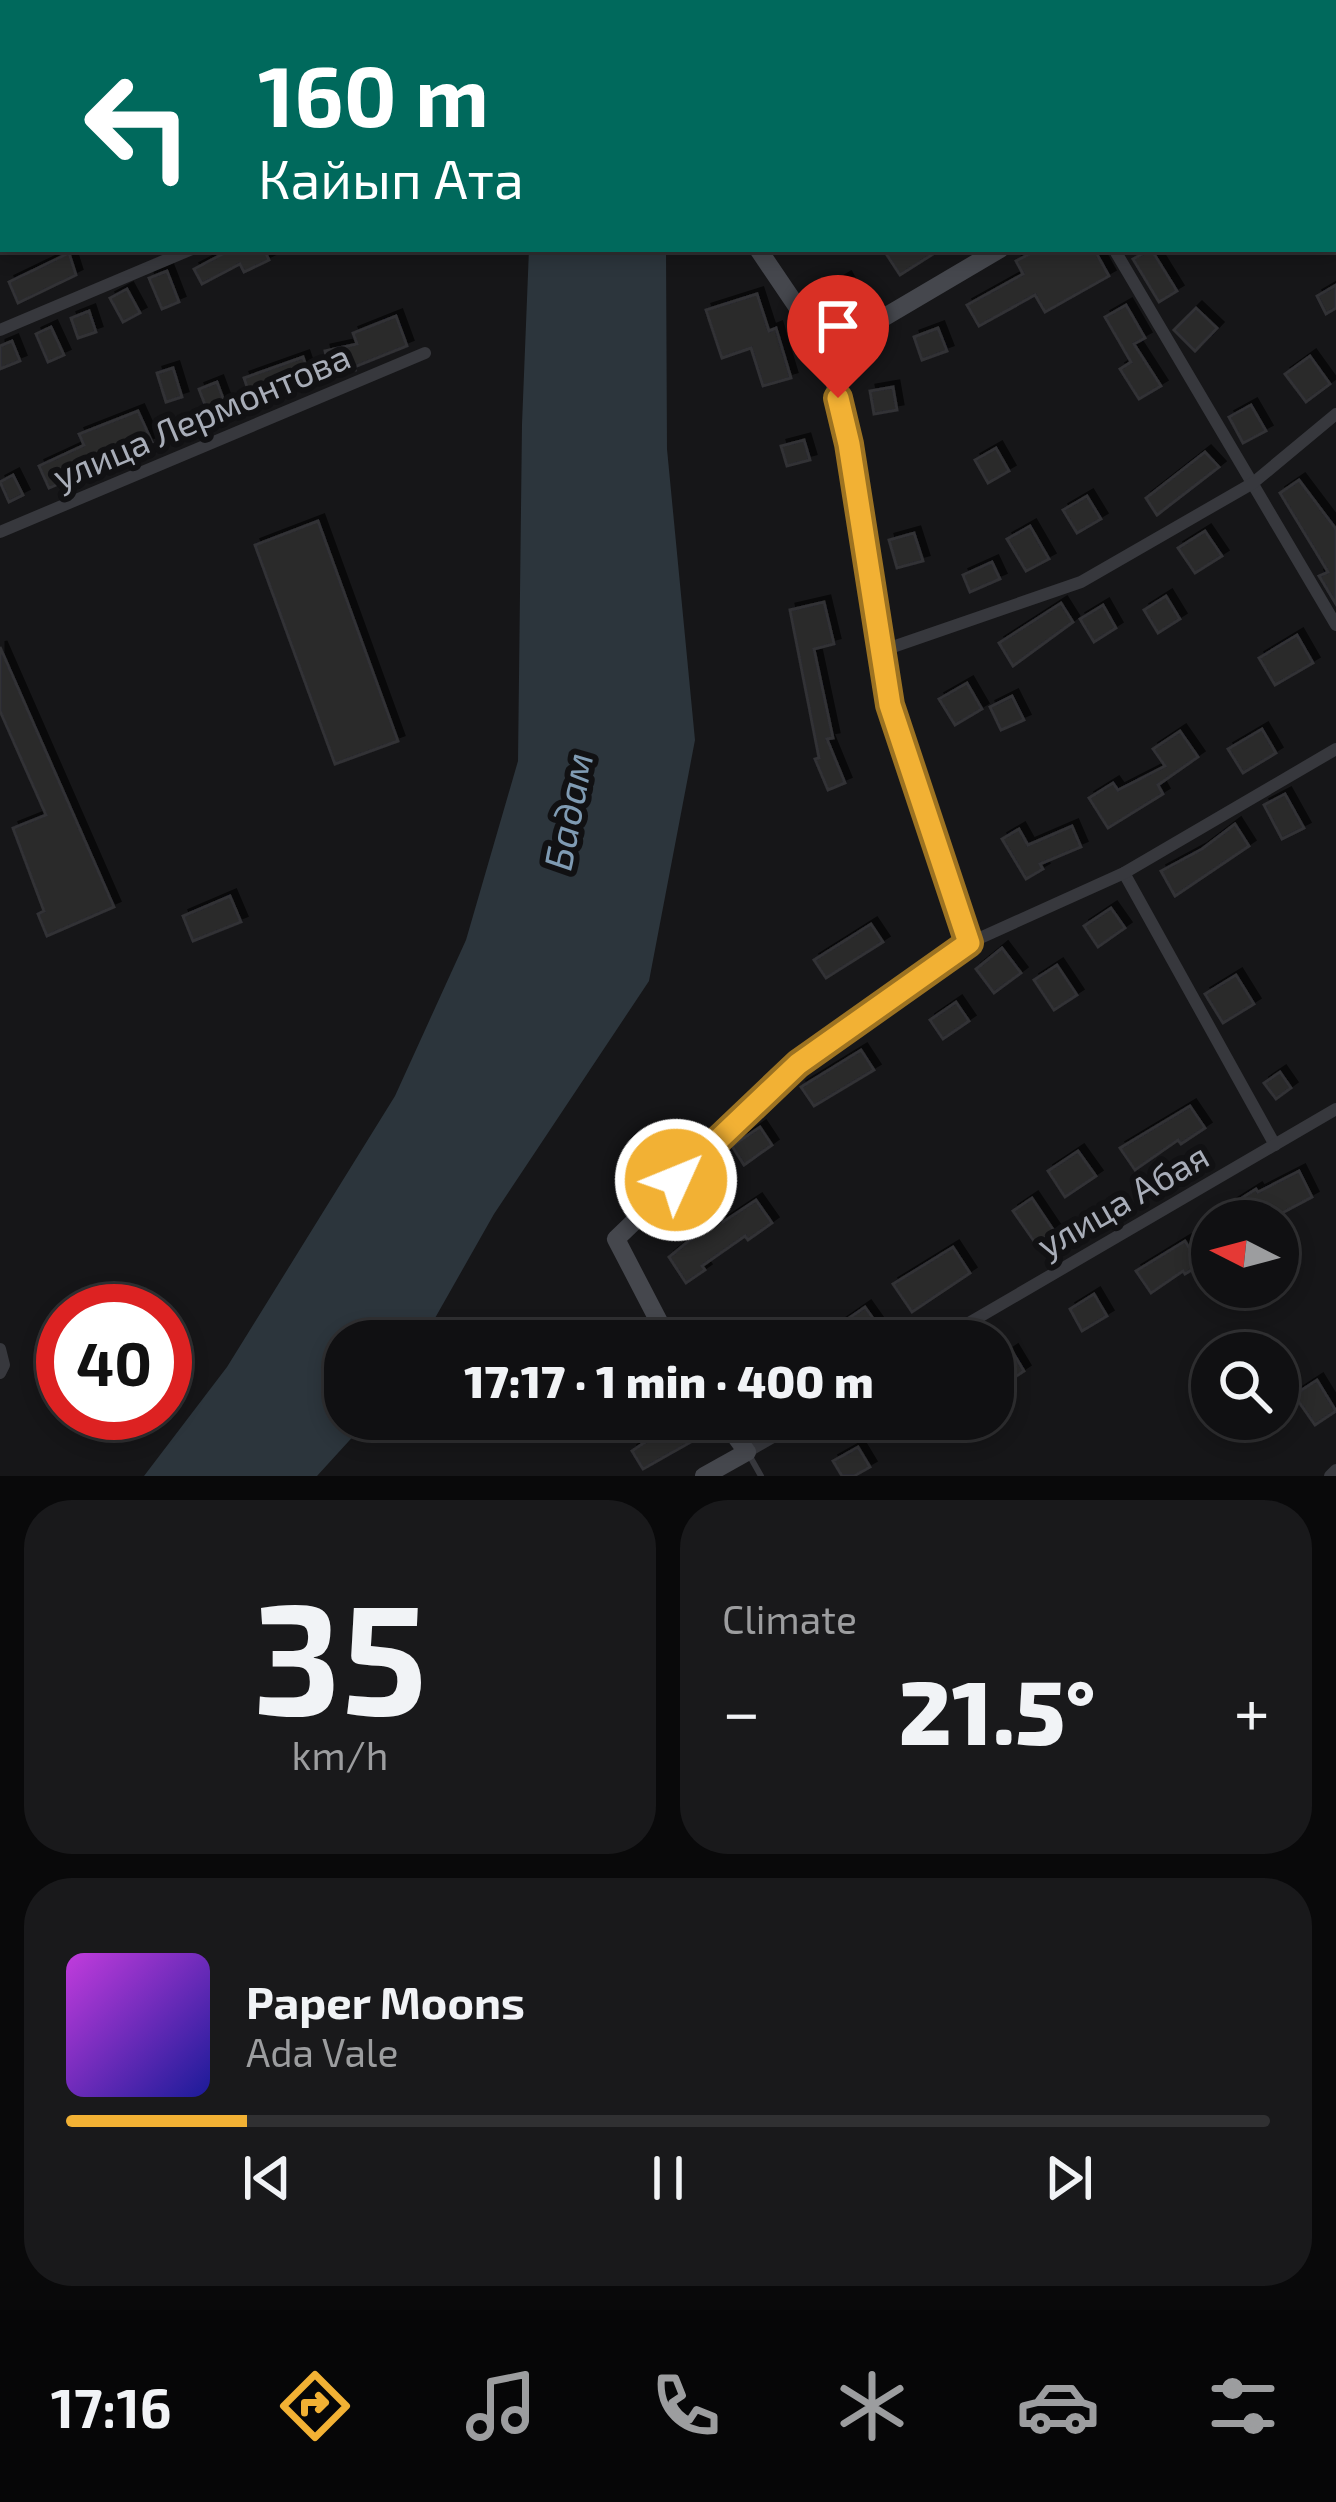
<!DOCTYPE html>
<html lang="en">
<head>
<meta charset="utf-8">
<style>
  :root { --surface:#101012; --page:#19191b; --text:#f1f3f6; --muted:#9c9d9f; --line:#303032; --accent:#f2b134 }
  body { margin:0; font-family:"Exo 2",sans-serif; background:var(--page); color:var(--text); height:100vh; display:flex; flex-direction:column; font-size:45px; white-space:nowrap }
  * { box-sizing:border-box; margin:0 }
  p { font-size:39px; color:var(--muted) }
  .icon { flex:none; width:66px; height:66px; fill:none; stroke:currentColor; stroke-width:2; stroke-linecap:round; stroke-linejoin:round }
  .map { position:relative; height:1476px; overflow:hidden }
  .drawer { display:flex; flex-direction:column; gap:24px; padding:24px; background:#09090a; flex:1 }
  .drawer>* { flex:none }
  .banner { position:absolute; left:0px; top:0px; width:1338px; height:252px; box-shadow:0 6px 18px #0003,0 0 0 3px var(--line); background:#00695c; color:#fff; overflow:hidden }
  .needle { width:78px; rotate:276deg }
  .buttons { position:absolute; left:1191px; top:1200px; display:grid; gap:24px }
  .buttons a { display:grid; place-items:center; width:108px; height:108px; border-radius:50%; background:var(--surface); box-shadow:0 6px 18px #0003,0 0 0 3px var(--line); font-size:60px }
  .speed { position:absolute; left:36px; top:1284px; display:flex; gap:24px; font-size:60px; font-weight:700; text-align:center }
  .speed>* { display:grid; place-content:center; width:156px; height:156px; border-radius:50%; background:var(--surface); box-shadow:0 6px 18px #0003,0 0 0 3px var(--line); line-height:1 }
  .speed .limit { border:18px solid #d22; background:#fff; color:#111 }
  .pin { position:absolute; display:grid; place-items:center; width:102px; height:102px; color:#fff; margin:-123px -51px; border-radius:50% 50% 50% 0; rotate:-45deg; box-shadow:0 0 12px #0007 }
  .pin .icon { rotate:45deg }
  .me { position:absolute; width:132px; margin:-66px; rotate:46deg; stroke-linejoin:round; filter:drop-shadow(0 0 9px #0008) }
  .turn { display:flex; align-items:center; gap:42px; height:252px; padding:0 60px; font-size:54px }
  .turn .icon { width:156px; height:156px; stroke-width:2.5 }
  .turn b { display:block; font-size:84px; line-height:102px }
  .big { font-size:90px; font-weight:800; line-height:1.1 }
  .drawer .tile { flex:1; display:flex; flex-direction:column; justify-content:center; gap:18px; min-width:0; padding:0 42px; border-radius:48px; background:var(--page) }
  .drawer .dial { align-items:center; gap:0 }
  .dial b { font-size:156px; line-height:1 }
  .song { display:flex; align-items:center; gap:36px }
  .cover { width:144px; height:144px; border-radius:18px; background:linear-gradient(135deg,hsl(290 70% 55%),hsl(240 70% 35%)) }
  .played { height:12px; border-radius:6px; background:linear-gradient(90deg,var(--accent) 15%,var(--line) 15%) }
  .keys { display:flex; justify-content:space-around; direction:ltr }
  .heat { display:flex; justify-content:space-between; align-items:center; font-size:66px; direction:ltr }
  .drawer .tiles { flex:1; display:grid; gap:24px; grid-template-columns:1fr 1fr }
  .tile:last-child { grid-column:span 2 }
  .trip { position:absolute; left:324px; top:1320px; width:690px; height:120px; border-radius:48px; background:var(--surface); box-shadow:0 6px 18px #0003,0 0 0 3px var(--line); font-weight:800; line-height:120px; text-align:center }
  .tab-bar { display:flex; height:192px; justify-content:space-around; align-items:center; background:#060607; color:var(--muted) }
  .tab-bar .icon { width:84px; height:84px }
  .tab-bar .active { color:var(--accent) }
  .tab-bar b { font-size:54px; color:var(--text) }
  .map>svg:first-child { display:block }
</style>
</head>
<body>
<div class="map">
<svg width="1336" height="1476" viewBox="0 0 1336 1476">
  <defs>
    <filter id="shadow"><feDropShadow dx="6" dy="-6" stdDeviation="0" flood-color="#0009"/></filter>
  </defs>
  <rect width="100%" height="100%" fill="#161618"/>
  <polygon fill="#2c353c" points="529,249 666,249 667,449 695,740 649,981 494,1214 422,1341 345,1341 345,1419 369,1419 317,1476 144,1476 227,1367 395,1096 466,940 518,761 522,424"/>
  <g fill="#29292c" stroke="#303034" stroke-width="3" filter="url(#shadow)">
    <polygon points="232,249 264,249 269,260 244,272 240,264 202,284 194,269"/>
    <polygon points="883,249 941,249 900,275"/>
    <polygon points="1039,249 1094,249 1109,276 1045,312 1035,295 979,326 967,305 1023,274 1016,261"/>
    <polygon points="1151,249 1177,291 1159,302 1133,259"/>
    <polygon points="69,253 76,275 18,303 9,282"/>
    <polygon points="167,271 179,302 162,309 149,278"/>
    <polygon points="845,278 858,301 833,315 820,293"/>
    <polygon points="1336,285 1336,308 1326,314 1317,296"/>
    <polygon points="127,289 140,313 123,322 110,298"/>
    <polygon points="757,294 769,331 776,328 791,378 763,386 751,348 722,358 706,310"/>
    <polygon points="1126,305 1145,338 1134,344 1161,386 1139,399 1120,369 1131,362 1105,317"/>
    <polygon points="1196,308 1217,328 1195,351 1174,330"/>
    <polygon points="89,311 96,332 78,338 71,318"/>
    <polygon points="396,316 407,346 354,367 355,370 330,375 325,351 357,344 353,333"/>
    <polygon points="51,327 64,355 48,362 36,334"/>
    <polygon points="938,328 947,351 922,360 914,337"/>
    <polygon points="12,341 20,361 0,369 0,346"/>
    <polygon points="1310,356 1330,384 1306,402 1285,374"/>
    <polygon points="303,357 311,381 251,398 244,378"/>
    <polygon points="173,368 182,397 166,402 157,373"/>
    <polygon points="217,382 227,409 209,415 199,389"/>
    <polygon points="893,387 897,410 874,414 870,391"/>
    <polygon points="1251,405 1266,431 1243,443 1229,417"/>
    <polygon points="138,411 152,442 72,473 74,477 49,488 39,466 84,445 79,434"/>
    <polygon points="804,440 810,460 787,466 781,446"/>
    <polygon points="996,448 1009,471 988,483 975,460"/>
    <polygon points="1205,452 1219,467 1157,515 1146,498"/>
    <polygon points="13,475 23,495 9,502 0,482"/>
    <polygon points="1299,480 1336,529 1336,604 1319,576 1328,572 1280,493"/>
    <polygon points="1087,496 1101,519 1077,533 1063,510"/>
    <polygon points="318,521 398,741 335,764 255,545"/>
    <polygon points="1030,526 1049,559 1026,571 1007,539"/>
    <polygon points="1205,531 1222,556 1195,573 1178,548"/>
    <polygon points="914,533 923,561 897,568 889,540"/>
    <polygon points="992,562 1000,579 970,592 963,575"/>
    <polygon points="1166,596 1180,619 1158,633 1144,610"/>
    <polygon points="824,602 834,644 814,649 833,738 827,739 845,783 828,790 815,759 819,758 790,610"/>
    <polygon points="1061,603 1073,622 1013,666 999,643"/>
    <polygon points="1103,605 1116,628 1094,642 1080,619"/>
    <polygon points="1297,635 1313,663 1275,685 1259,658"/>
    <polygon points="0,647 114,907 47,936 38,914 44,911 13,828 46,815 0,711"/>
    <polygon points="967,683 982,709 955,725 939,699"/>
    <polygon points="1012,696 1024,720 1001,730 990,707"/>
    <polygon points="1262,729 1276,753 1243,773 1228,749"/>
    <polygon points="1180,731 1198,757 1158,785 1163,794 1108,828 1089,798 1113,783 1118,790 1165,766 1153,749"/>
    <polygon points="1285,794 1304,828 1282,839 1264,805"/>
    <polygon points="1235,824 1249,846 1175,896 1161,871 1202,849"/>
    <polygon points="1072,826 1081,847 1040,864 1043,869 1026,879 1002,839 1019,829 1028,845"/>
    <polygon points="230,896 241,922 193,941 183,916"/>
    <polygon points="1111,908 1125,928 1098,947 1084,926"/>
    <polygon points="871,924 883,942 826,978 814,960"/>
    <polygon points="1002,948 1021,973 994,993 976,969"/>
    <polygon points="1057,965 1077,995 1054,1010 1034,980"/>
    <polygon points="1236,975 1254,1004 1223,1023 1205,994"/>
    <polygon points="956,1002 969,1021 943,1039 930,1020"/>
    <polygon points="861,1050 874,1070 814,1106 801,1087"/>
    <polygon points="1280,1072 1291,1088 1276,1099 1264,1083"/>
    <polygon points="1190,1106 1205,1128 1181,1144 1178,1140 1135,1170 1120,1148"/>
    <polygon points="760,1127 772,1145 744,1165 732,1146"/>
    <polygon points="1078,1151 1096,1176 1065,1197 1048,1171"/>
    <polygon points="1299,1171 1312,1197 1267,1221 1235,1221 1226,1208 1256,1189 1258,1192"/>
    <polygon points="1032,1198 1054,1231 1036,1244 1013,1211"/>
    <polygon points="756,1200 772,1223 748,1240 745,1236 702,1266 705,1270 686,1283 669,1257 719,1216 723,1222"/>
    <polygon points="1185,1241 1200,1265 1185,1274 1183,1271 1151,1293 1136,1271"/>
    <polygon points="953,1247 970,1273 912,1312 893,1284"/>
    <polygon points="1094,1294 1107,1316 1082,1331 1070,1309"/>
    <polygon points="865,1307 884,1334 874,1341 795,1341 817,1326 823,1336"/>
    <polygon points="636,1326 642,1341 602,1341"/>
    <polygon points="1012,1351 1024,1371 1000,1387 993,1376 993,1364"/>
    <polygon points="1317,1380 1336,1411 1315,1425 1294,1395"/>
    <polygon points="679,1419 696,1419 705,1434 643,1469 632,1451"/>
    <polygon points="877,1419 907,1419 912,1429 888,1441"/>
    <polygon points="858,1447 870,1467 854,1476 842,1476 833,1461"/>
  </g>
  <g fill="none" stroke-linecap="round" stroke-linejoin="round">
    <polyline stroke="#37383d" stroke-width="6" points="748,1453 761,1476"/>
    <g stroke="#37383d" stroke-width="12">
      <polyline points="92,0 93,3"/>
      <polyline points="964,0 966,3"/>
      <polyline points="1332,0 1334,3"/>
      <polyline points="776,3 781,0"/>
      <polyline points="1114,249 1336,625"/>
      <polyline points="0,330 192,249"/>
      <polyline points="0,532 425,353"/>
      <polyline points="881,651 1081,582 1253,483 1336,414"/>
      <polyline points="1124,873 1275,1145"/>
      <polyline points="969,943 1124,873 1336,749"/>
      <polyline points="938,1341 1336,1109"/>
      <polyline points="0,1349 4,1365 0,1373"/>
      <polyline points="747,1452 804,1419"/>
      <polyline points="1330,1476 1336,1470"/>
    </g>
    <g stroke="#45474d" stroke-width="18">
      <polyline points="1335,54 1336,53"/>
      <polyline points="0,184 3,183"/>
      <polyline points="827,351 1000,249"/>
      <polyline points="669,1341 616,1239 798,1064 969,943 890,705 849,444 827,351 758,249"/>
      <polyline points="704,1476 747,1452 723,1419"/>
    </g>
  </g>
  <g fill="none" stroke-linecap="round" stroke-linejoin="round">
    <defs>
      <polyline id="route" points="676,1180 798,1064 969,943 890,705 849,444 838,398"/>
    </defs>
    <use href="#route" stroke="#9d7322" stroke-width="30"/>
    <use href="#route" stroke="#f2b134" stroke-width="21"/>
  </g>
  <g text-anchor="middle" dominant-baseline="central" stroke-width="12" stroke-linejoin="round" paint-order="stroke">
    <g font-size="36" fill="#a8adb8" stroke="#111113">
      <text transform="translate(201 415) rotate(-23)">улица Лермонтова</text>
      <text transform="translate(1122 1199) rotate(-30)">улица Абая</text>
    </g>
    <g font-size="39" font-style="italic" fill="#7f9bb3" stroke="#111113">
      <text transform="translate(567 811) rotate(-79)">Бадам</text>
    </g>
  </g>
</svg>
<div class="buttons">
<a><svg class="needle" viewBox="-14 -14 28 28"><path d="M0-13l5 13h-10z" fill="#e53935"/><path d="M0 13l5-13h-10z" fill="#9c9d9f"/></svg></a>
<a><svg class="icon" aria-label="search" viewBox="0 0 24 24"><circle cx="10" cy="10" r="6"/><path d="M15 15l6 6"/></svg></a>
</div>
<div class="speed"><div class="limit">40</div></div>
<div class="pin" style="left:838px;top:398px;background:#d93025"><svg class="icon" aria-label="arrive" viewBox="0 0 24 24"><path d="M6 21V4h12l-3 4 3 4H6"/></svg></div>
<svg class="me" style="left:676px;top:1180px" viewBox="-20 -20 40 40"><circle r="17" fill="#f2b134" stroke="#fff" stroke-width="3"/><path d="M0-11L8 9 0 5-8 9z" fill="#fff"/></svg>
<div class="trip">17:17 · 1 min · 400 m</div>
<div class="banner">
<div class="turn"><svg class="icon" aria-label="left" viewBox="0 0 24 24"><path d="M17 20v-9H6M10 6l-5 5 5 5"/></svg><div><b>160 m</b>Кайып Ата</div></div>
</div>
</div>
<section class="drawer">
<div class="tiles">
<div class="tile dial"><b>35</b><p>km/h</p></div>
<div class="tile"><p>Climate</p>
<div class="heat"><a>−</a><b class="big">21.5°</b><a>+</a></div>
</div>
<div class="tile">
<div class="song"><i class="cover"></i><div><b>Paper Moons</b><p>Ada Vale</p></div></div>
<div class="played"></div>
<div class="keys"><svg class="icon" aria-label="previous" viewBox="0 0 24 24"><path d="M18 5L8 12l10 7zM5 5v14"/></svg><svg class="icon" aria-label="pause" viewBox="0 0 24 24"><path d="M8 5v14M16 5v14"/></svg><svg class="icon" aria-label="next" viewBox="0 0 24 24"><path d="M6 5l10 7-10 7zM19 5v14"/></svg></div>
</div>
</div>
</section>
<nav class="tab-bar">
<b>17:16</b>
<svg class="icon active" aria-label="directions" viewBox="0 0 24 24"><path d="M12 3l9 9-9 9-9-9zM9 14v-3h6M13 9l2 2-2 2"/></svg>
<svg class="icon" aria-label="music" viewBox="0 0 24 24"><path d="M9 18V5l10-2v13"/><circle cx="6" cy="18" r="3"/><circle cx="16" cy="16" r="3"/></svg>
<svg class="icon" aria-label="phone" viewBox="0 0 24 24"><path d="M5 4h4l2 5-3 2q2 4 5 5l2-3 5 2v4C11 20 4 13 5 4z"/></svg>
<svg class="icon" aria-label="climate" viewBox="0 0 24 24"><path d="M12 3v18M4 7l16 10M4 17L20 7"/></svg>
<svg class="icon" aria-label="car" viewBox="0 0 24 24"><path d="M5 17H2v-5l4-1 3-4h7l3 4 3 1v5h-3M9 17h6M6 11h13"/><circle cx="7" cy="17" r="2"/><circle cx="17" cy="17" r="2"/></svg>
<svg class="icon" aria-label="filters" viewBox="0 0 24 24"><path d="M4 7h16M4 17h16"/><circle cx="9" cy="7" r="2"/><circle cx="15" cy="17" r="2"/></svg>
</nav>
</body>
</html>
